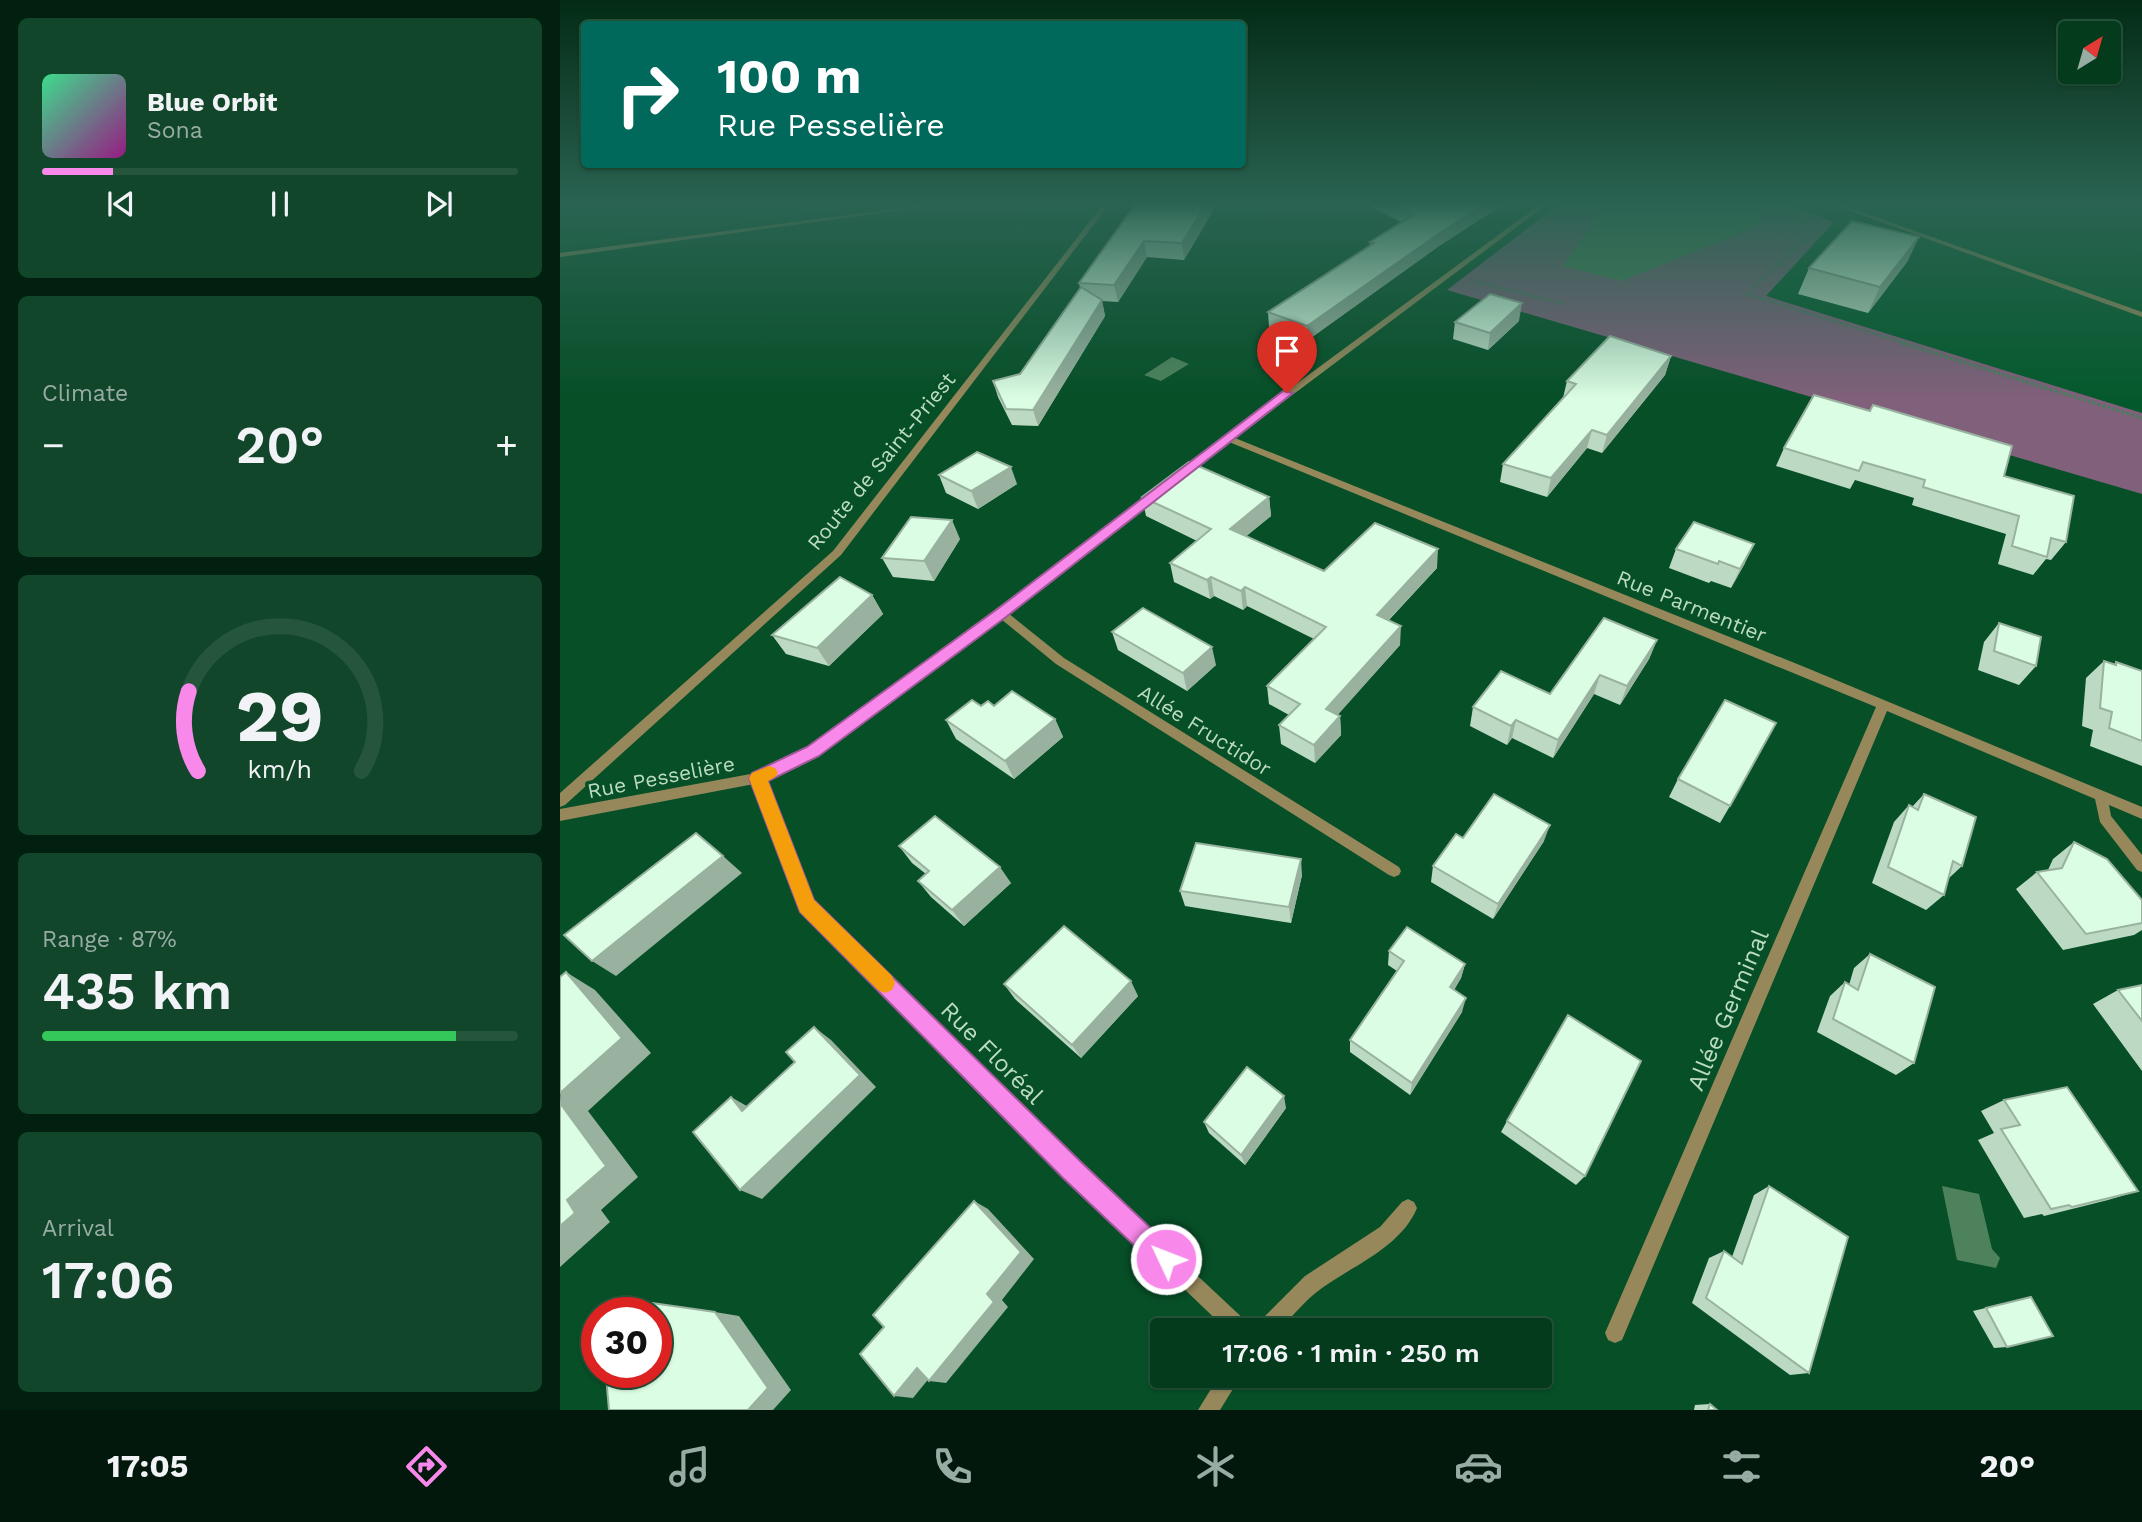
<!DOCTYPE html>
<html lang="en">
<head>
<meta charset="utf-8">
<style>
  :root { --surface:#043b1d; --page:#12462a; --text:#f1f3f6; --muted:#97ada4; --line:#25553b; --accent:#f888ea }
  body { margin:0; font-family:"Work Sans",sans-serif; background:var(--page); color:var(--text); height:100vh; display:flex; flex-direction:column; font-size:26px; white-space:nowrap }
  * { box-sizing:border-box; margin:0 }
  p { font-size:23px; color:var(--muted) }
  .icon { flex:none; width:38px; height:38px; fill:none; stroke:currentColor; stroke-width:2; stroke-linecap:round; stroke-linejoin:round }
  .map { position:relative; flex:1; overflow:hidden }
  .panel { display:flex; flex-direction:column; gap:18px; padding:18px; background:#022010; width:560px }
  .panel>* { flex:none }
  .top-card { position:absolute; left:21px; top:21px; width:665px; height:147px; border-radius:7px; box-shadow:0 2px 5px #0004,0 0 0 2px var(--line); background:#00695c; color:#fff; overflow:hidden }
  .needle { width:46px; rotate:37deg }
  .tools { position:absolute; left:1498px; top:21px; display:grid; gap:14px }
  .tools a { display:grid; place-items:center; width:63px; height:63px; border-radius:7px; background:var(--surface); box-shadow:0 2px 5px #0004,0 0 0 2px var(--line); font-size:35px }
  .speed { position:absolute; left:21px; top:1297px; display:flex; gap:14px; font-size:35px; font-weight:700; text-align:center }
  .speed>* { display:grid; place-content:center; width:91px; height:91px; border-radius:50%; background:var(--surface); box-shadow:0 2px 5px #0004,0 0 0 2px var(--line); line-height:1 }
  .speed .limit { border:10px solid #d22; background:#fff; color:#111 }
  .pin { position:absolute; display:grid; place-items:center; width:60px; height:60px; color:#fff; margin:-72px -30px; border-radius:50% 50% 50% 0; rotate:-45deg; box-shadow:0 0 7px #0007 }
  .pin .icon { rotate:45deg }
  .me { position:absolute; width:77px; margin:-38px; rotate:313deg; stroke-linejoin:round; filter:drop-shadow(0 0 5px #0008) }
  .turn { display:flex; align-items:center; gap:24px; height:147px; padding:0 21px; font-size:32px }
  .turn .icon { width:91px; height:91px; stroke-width:2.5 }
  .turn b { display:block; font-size:49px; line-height:60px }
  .big { font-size:52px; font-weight:600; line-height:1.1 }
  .panel .card { flex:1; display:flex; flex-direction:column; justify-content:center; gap:10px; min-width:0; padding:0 24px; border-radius:10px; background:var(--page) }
  .panel .dial { align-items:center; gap:0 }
  .dial svg { height:182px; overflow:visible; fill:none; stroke:var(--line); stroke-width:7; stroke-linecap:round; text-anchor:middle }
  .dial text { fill:var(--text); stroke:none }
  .song { display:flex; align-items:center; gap:21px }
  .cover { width:84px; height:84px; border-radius:10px; background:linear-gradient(135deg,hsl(150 70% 55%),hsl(310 70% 35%)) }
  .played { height:7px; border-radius:4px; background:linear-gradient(90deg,var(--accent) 15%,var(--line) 15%) }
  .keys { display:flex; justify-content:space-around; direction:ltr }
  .heat { display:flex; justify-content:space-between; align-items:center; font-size:38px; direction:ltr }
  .charge { height:10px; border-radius:5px; background:linear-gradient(90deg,#34c759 87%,var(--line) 0) }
  .trip { position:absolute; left:590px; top:1318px; width:402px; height:70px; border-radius:7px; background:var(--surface); box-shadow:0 2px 5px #0004,0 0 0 2px var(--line); font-weight:600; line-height:70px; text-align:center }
  .tabs { display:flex; height:112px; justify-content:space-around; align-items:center; background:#02180c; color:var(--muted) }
  .tabs .icon { width:49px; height:49px }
  .tabs .current { color:var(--accent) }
  .tabs b { font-size:32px; color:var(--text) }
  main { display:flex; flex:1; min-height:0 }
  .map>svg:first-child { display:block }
</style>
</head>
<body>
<main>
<section class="panel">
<div class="card">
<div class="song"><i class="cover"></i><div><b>Blue Orbit</b><p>Sona</p></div></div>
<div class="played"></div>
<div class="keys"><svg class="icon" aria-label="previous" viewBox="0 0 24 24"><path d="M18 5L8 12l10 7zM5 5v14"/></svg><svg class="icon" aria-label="pause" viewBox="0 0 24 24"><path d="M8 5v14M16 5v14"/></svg><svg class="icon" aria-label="next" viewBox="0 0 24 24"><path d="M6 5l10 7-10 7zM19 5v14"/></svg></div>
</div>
<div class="card"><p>Climate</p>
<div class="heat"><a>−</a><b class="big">20°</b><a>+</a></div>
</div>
<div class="card dial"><svg viewBox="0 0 100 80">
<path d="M14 69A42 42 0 1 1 86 69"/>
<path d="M14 69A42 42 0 0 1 10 34" stroke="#f888ea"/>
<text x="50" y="56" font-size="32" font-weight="700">29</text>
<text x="50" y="72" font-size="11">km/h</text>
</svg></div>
<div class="card"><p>Range · 87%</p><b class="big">435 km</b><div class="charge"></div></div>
<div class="card"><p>Arrival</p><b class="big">17:06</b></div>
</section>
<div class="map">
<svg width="1582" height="1410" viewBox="0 0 1582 1410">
  <rect width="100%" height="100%" fill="#064f27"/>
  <g fill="#04592c">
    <polygon points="0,202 340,202 0,248"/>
    <polygon points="1292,202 1582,202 1582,413 1205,296"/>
  </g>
  <polygon fill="#80607a" points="1002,202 1226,202 1225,203 1274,222 1206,296 1582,413 1582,494 887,290"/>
  <g fill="#4d825c">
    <polygon points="1047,202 1196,202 1206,205 1197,226 1062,281 1003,266"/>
    <polygon points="612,357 629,364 601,381 584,375"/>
    <polygon points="1382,1186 1419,1194 1432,1249 1440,1258 1436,1268 1397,1260"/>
  </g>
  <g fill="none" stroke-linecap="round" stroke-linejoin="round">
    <g stroke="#45805d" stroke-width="2.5" stroke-dasharray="2 2" stroke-linecap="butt">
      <polyline points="1252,214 1235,230 1243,240 1187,294 1347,344"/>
      <polyline points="916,282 1005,304"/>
    </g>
    <polyline stroke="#45805d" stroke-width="3.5" stroke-dasharray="2.5 2.5" stroke-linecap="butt" points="1342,343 1582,418"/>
    <g fill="#96885b" fill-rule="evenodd">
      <polygon points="386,202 400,202 0,257 0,253"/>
      <polygon points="545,202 551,202 281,555 5,805 0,807 0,793 273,551"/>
      <polygon points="983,202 990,202 675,438 1247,668 1582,807 1582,819 1549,805 1551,816 1582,855 1582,872 1577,870 1540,822 1535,799 1327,711 1062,1340 1055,1343 1048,1340 1045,1333 1316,707 669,442 625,475 622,476 617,473 662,439 663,436 667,435"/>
      <polygon points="1266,202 1274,202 1582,312 1582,317"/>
      <polygon points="594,492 599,495 597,497 448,613 504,658 839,867 841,871 839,875 834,877 829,875 496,664 441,619 258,756 206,780 253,902 517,1163 688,1323 691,1330 667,1330 505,1175 242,911 194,784 0,821 0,809 196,773 248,748"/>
      <path d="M848 1199 854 1202 857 1208C841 1247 794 1265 762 1288 746 1299 733 1316 719 1330H695L698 1323 745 1276 820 1227 842 1202Z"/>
      <polygon points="659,1376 681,1376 660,1410 638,1410"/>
    </g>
  </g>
  <g fill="#bcdac3">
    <polygon points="577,202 654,209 624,260 587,257 558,302 542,301 545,316 478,426 452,425 438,397 433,381 460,374 520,288 519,283"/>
    <polygon points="802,202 947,202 879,246 748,340 709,327 708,312 810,246 810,242 841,222"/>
    <polygon points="1359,237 1347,262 1308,313 1238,294 1249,268"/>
    <polygon points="959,321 928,350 893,339 895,322"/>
    <polygon points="1111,356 1105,375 1042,453 1027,448 987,497 940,482 943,464 1003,398 1007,381"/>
    <polygon points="1224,448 1444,476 1506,542 1491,560 1486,559 1473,575 1438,564 1446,534 1352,505 1354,498 1295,480 1290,489 1216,466"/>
    <polygon points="379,475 457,484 418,509 386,493"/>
    <polygon points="582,497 709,497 711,516 686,536 764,571 877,568 829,620 840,645 777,715 780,716 781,735 755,763 721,744 719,725 729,715 709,704 707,686 754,639 687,606 683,610 654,596 650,599 614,582 610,563 637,541 586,516"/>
    <polygon points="400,539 374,581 333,577 322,558"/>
    <polygon points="1116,549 1185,563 1171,588 1151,581 1149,583 1109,568"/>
    <polygon points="312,595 323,614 269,666 226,654 212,635"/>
    <polygon points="1439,623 1476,666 1459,685 1418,670 1424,642"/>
    <polygon points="552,632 656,665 627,691 558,650"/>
    <polygon points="1097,640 1089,659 1060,705 1034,694 993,758 952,738 947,745 910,726 913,707 990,694"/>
    <polygon points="1544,661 1554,664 1556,662 1582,671 1582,766 1530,746 1533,730 1522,726 1526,678"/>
    <polygon points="421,706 495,719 503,737 454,779 396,739 386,720"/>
    <polygon points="1118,779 1170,806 1160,823 1109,797"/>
    <polygon points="1364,794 1402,866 1388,879 1384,895 1366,910 1312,883 1334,822 1349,805 1352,807"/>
    <polygon points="984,841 933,919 871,882 873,866"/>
    <polygon points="1514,842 1582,900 1582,930 1574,935 1503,950 1456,889 1477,872 1488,870 1493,859"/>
    <polygon points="339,846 451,883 404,926 371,897 358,881 366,874 352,863"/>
    <polygon points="742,875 731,923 625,906 620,891"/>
    <polygon points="829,951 905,964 901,978 894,990 902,1012 850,1095 790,1052 790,1040 837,971 828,965"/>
    <polygon points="1310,954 1354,1063 1336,1075 1257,1032 1270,996 1285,982 1289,985 1294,968"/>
    <polygon points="444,984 578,996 521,1058 455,999"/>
    <polygon points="1582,985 1582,1071 1533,1004 1558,990"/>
    <polygon points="1444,1100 1578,1191 1548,1200 1484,1216 1482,1214 1464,1218 1418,1140 1434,1133 1421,1111"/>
    <polygon points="726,1108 685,1165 649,1133 644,1122"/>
    <polygon points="947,1121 1025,1176 1016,1185 941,1132"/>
    <polygon points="1209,1186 1249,1373 1230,1375 1132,1303 1149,1258 1164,1251 1172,1257 1194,1195"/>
    <polygon points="1471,1297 1447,1347 1434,1348 1413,1311"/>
    <polygon points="1150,1404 1157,1410 1134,1410 1135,1405"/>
  </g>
  <g fill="#99b19f">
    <polygon points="647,202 653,202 654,209 624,260 622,243"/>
    <polygon points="928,202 947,202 879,246 748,340 747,326 880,233"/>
    <polygon points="1359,237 1347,262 1308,313 1320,287"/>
    <polygon points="584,241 587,257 558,302 554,285"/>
    <polygon points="542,300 545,316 478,426 473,410"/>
    <polygon points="962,303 959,321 928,350 930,333"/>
    <polygon points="1111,356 1105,375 1042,453 1047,435"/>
    <polygon points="1032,430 1027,448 987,497 991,478"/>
    <polygon points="451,467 457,484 418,509 411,491"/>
    <polygon points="709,497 711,516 672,548 670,529"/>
    <polygon points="392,520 400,539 374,581 364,561"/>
    <polygon points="1194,544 1185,563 1171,588 1180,569"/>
    <polygon points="878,549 877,568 816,633 817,615"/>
    <polygon points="651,577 654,596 650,599 647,580"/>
    <polygon points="685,587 687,606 683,610 681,591"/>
    <polygon points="312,595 323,614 269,666 257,648"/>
    <polygon points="841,626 840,645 767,727 766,709"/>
    <polygon points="1097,640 1089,659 1060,705 1067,686"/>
    <polygon points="652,647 656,665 627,691 623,673"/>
    <polygon points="1040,675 1034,694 993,758 998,740"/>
    <polygon points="780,716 781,735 755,763 754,745"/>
    <polygon points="495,719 503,737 454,779 445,761"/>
    <polygon points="956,720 952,738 947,745 951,726"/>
    <polygon points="990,825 984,841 933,919 938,904"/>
    <polygon points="163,856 182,873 56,976 32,961"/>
    <polygon points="741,859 742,875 731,923 729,907"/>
    <polygon points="440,867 451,883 404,926 392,910"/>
    <polygon points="905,964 901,978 887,1001 890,987"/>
    <polygon points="6,972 35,990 91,1053 28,1111 78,1177 41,1210 50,1222 0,1267 0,1226 7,1200 0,1103"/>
    <polygon points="571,981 578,996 521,1058 512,1045"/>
    <polygon points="906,998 902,1012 850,1095 852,1083"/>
    <polygon points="254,1027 271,1040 316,1087 202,1199 180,1190"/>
    <polygon points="724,1096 726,1108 685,1165 681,1155"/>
    <polygon points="171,1097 192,1109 182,1111"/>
    <polygon points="414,1201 428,1209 474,1259 442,1300 448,1307 386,1383 369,1381 427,1294"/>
    <polygon points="155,1312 179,1316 231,1390 213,1410 188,1410"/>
    <polygon points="357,1368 375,1371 353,1398 334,1396"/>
  </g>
  <g fill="#dbfde3" stroke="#99b19f" stroke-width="2">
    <polygon points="577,202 647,202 622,243 584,241 554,285 519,283"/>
    <polygon points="828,202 928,202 880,233 747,326 708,312 814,243 810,242 853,215"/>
    <polygon points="1292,221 1359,237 1320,287 1249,268"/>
    <polygon points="521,287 542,300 473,410 446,409 433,381 460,374"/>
    <polygon points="930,294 962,303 930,333 895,322"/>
    <polygon points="1050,336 1111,356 1047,435 1032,430 991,478 943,464 1016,384 1007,381"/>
    <polygon points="1254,395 1310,411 1313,405 1452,446 1444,476 1514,496 1506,542 1491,538 1487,557 1452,546 1459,516 1363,487 1365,480 1303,462 1299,471 1224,448"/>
    <polygon points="417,452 451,467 411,491 379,475"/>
    <polygon points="629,462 709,497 670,529 764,571 815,523 878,549 817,615 841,626 766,709 780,716 754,745 719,725 740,704 707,686 766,627 685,587 681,591 651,577 647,580 610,563 651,529 582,497"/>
    <polygon points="351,517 392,520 364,561 322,558"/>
    <polygon points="1134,522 1194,544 1180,569 1159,561 1158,564 1116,549"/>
    <polygon points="280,577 312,595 257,648 212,635"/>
    <polygon points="583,608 652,647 623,673 552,632"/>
    <polygon points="1044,618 1097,640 1067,686 1040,675 998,740 956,720 951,726 913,707 941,671 990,694"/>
    <polygon points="1439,623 1481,637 1476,666 1434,651"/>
    <polygon points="1544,661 1556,665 1556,662 1582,671 1582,741 1549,728 1552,712 1540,708"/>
    <polygon points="452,691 495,719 445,761 386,720 412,700 421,706 428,701 434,706"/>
    <polygon points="1165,700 1216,723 1170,806 1118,779"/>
    <polygon points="934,794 990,825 938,904 873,866 896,834 903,838"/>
    <polygon points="1364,794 1416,817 1402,866 1393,861 1384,895 1328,867 1349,805 1358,810"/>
    <polygon points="375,816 440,867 392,910 358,881 369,871 339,846"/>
    <polygon points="136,833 163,856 32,961 4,935"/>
    <polygon points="1514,842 1547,859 1582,900 1582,923 1526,934 1477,872 1502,868"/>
    <polygon points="636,843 741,859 729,907 620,891"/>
    <polygon points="504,926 571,981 512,1045 444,984"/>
    <polygon points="847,927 905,964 890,987 906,998 852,1083 790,1040 844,961 829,951"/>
    <polygon points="1310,954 1375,987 1354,1063 1273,1019 1285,982 1298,990"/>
    <polygon points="6,972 62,1038 0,1093 0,977"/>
    <polygon points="1582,985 1582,1021 1558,990"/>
    <polygon points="1008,1015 1081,1061 1025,1176 947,1121"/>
    <polygon points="254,1027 300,1075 180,1190 133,1132 171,1097 182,1111 235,1062 226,1052"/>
    <polygon points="687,1067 724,1096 681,1155 644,1122"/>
    <polygon points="1507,1087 1578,1191 1512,1207 1509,1205 1491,1209 1441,1129 1460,1125 1444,1100"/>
    <polygon points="0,1103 46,1166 7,1200 15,1213 0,1226"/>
    <polygon points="1209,1186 1288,1237 1249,1373 1146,1298 1164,1251 1182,1264"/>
    <polygon points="414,1201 461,1252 427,1294 434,1302 369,1381 357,1368 334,1396 300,1354 324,1327 313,1315"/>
    <polygon points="1471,1297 1493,1336 1447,1347 1426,1308"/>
    <polygon points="92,1303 155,1312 208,1388 188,1410 49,1410 46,1376 48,1372 96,1372 96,1312 78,1312"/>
    <polygon points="1150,1404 1157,1410 1148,1410"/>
  </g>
  <linearGradient id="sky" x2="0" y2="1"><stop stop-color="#032b15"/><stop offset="0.51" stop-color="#2a6352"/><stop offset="1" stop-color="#2a6352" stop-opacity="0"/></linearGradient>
  <rect width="1582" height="399" fill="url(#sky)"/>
  <polygon fill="#f888ea" stroke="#a15898" stroke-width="2" points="723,391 733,393 446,617 259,756 208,781 254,900 520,1161 614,1250 618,1259 614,1267 606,1271 597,1267 503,1178 240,912 189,778 192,773 247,747 436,610"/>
  <polygon fill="#f59e0b" points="209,766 215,768 218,773 215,777 208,781 254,900 332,976 335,983 332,990 325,993 318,990 240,912 189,778 192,773"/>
  <g text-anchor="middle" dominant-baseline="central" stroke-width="7" stroke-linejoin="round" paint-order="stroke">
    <g font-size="21" fill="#bbdbc2" stroke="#064f27">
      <text transform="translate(321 461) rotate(-51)">Route de Saint-Priest</text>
      <text transform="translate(1132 606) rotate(22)">Rue Parmentier</text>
      <text transform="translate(645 730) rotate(32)">Allée Fructidor</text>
      <text transform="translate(101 777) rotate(-11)">Rue Pesselière</text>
    </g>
    <g font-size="24" fill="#bbdbc2" stroke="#064f27">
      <text transform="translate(1168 1010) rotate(-67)">Allée Germinal</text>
      <text transform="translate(432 1053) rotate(45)">Rue Floréal</text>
    </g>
  </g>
</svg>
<div class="tools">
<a><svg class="needle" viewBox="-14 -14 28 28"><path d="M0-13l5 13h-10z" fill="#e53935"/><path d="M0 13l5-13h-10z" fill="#97ada4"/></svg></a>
</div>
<div class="speed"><div class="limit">30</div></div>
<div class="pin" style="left:727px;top:393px;background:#d93025"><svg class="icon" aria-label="arrive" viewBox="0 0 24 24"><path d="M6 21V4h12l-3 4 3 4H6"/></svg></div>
<svg class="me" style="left:606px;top:1259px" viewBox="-20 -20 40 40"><circle r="17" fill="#f888ea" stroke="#fff" stroke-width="3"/><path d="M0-11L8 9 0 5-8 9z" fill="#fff"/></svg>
<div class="trip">17:06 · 1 min · 250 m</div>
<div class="top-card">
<div class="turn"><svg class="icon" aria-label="right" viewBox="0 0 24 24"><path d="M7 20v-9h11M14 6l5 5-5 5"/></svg><div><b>100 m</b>Rue Pesselière</div></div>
</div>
</div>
</main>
<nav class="tabs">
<b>17:05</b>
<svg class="icon current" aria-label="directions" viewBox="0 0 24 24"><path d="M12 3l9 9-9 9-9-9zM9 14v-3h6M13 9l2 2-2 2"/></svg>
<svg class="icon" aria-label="music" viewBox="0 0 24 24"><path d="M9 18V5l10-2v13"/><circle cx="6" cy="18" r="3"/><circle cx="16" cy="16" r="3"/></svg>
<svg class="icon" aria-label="phone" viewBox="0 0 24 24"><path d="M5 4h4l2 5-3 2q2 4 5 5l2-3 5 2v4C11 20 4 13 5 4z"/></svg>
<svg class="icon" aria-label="climate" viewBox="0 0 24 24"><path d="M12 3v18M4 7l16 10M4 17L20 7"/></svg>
<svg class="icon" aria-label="car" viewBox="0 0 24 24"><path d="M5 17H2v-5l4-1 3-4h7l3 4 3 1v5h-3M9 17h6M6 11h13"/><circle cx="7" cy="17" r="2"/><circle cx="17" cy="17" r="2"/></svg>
<svg class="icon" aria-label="filters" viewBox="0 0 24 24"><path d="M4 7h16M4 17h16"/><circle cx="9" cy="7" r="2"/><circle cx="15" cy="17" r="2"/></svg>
<b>20°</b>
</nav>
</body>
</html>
